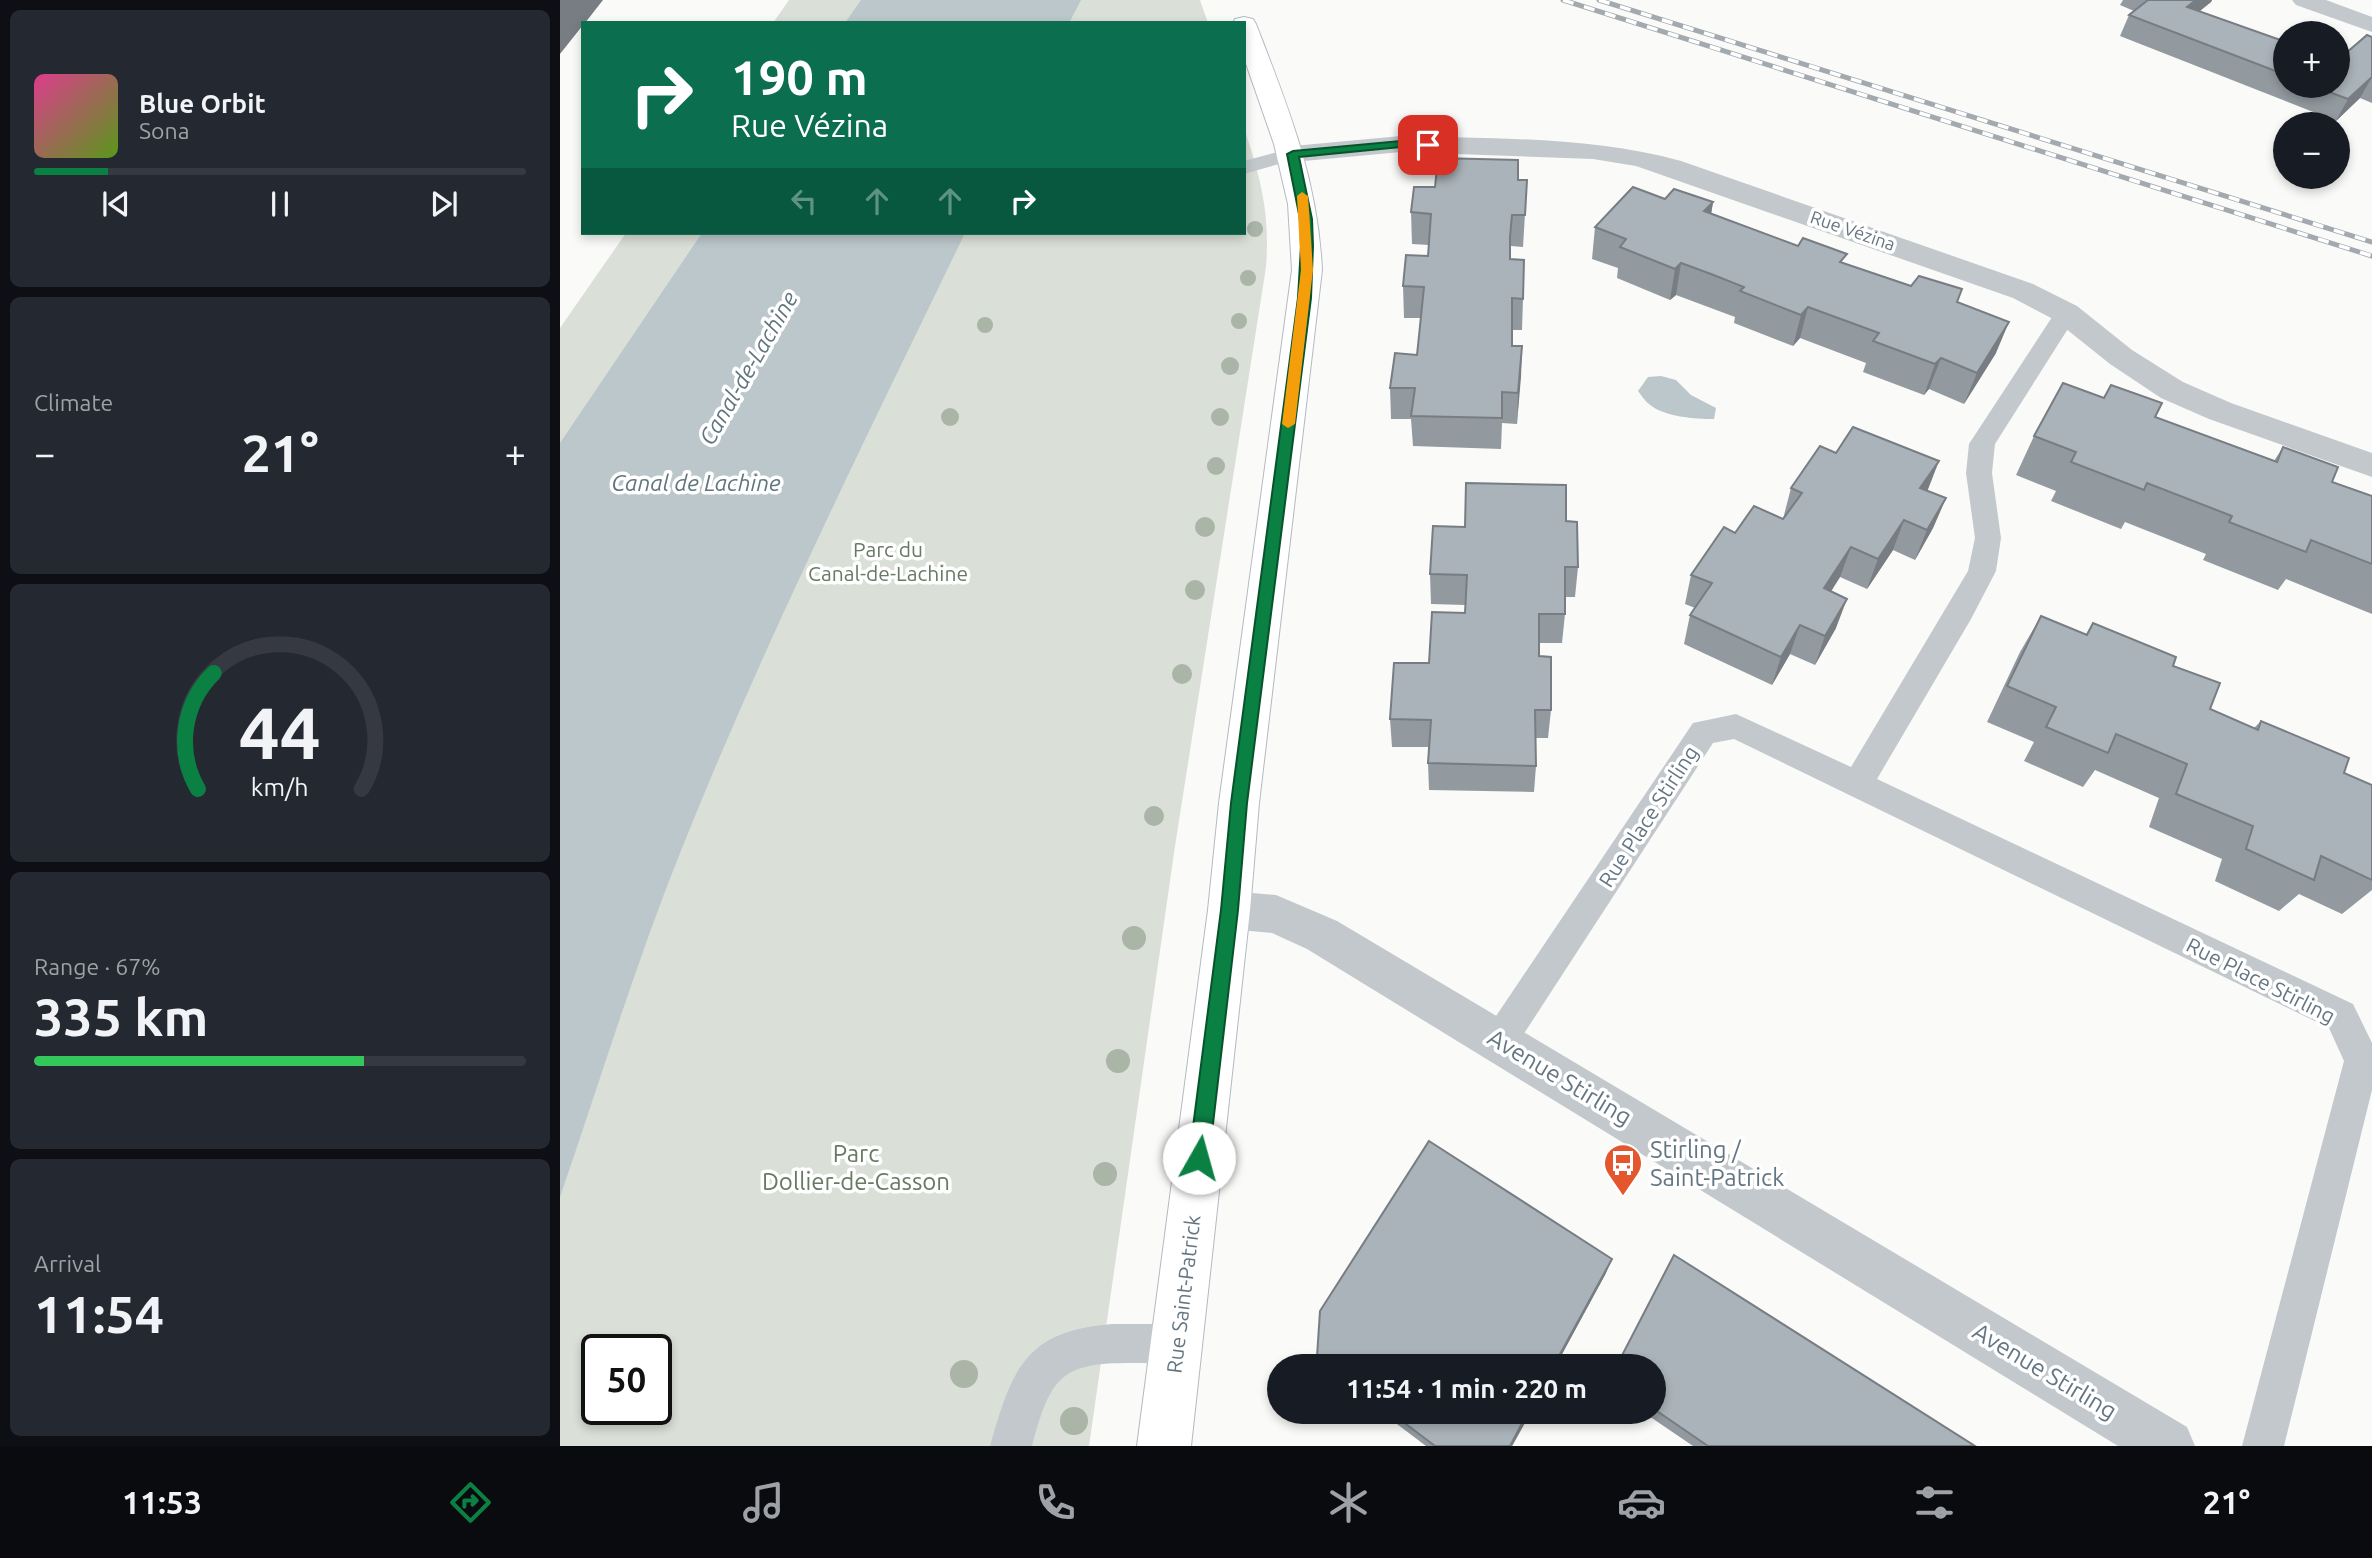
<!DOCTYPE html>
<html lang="en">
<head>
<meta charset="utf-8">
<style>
  :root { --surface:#171b24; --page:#242831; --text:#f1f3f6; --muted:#9ea1a6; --line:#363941; --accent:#0b8043 }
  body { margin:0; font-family:Ubuntu,sans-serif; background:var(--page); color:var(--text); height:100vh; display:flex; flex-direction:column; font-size:26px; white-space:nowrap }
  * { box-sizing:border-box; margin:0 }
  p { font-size:23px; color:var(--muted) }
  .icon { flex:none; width:38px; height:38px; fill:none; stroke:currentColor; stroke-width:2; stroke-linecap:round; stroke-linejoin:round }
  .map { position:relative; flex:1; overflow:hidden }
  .panel { display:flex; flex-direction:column; gap:10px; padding:10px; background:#0d0f14; width:560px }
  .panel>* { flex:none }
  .guide { position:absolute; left:21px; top:21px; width:665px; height:214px; border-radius:0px; box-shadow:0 4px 10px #0003; background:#0b6e4f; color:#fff; overflow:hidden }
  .tools { position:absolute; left:1713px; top:21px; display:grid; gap:14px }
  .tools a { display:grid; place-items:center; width:77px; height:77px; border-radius:50%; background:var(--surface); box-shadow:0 4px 10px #0003; font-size:35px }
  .speed { position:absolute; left:21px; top:1334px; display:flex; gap:14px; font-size:35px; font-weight:700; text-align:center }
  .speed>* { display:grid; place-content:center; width:91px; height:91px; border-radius:50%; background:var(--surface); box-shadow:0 4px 10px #0003; line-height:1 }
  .speed .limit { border:4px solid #111; border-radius:10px; background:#fff; color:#111 }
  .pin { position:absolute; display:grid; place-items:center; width:60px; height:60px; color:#fff; margin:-30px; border-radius:14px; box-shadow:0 4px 10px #0006 }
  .me { position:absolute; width:77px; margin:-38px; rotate:7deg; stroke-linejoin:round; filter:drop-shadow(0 0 5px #0008) }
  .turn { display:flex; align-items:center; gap:24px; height:147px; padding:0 35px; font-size:32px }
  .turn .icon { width:91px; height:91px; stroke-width:2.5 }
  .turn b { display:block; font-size:49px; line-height:60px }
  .lanes { display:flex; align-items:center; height:66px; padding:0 35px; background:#0003; justify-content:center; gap:35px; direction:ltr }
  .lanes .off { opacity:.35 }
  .big { font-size:52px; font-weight:700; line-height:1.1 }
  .panel .widget { flex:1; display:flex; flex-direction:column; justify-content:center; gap:10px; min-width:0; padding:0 24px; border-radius:10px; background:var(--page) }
  .panel .dial { align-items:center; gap:0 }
  .dial svg { height:182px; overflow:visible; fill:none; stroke:var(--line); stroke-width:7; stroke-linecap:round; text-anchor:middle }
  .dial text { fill:var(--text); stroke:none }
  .song { display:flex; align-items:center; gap:21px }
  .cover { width:84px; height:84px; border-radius:10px; background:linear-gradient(135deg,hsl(330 70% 55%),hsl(90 70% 35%)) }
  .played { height:7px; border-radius:4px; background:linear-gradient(90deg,var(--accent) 15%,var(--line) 15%) }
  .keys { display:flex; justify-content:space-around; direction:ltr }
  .heat { display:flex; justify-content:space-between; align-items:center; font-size:38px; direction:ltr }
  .charge { height:10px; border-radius:5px; background:linear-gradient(90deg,#34c759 67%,var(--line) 0) }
  .trip { position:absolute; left:707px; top:1354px; width:399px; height:70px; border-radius:35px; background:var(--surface); box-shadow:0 4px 10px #0003; font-weight:700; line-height:70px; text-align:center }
  .tabs { display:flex; height:112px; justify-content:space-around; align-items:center; background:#090b0e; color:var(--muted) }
  .tabs .icon { width:49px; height:49px }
  .tabs .current { color:var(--accent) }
  .tabs b { font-size:32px; color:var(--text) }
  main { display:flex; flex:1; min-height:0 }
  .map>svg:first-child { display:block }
</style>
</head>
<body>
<main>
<section class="panel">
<div class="widget">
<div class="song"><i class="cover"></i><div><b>Blue Orbit</b><p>Sona</p></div></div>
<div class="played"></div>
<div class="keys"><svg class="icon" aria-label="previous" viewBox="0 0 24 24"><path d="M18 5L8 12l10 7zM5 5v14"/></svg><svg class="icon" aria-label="pause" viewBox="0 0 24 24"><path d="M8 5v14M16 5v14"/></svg><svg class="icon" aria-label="next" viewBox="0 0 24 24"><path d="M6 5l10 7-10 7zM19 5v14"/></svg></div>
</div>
<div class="widget"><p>Climate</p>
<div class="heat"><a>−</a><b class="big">21°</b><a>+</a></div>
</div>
<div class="widget dial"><svg viewBox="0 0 100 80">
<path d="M14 69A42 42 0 1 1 86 69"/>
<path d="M14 69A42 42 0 0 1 21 18" stroke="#0b8043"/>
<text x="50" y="56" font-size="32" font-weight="700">44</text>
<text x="50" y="72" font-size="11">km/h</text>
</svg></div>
<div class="widget"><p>Range · 67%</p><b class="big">335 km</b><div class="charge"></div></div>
<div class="widget"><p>Arrival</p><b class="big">11:54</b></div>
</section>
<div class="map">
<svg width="1812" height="1446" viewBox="0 0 1812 1446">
  <rect width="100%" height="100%" fill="#fafaf8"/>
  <g fill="#dadfd7" fill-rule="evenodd">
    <polygon points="229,0 640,0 648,23 213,23"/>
    <path d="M684 128C701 179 710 213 706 267L615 846 529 1446H0V328L66 233H684ZM37 1349H96V1409H37Z"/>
  </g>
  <g fill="#bbc7cb">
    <polygon points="301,0 521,0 509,23 285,23"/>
    <path d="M142 233H405C307 436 206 638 122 848 76 962 40 1081 0 1197V443Z"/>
    <path d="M1101 376 1116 380 1131 395 1156 408 1154 419C1135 419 1104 417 1089 404 1085 401 1081 395 1078 391L1088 377Z"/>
  </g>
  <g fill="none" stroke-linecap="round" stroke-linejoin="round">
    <defs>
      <path id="secondary" d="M684 17 693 19 696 24C728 107 758 180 762 270L699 803 690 910 631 1446H577L648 910 659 803 732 270 728 204 714 144 684 58V23H673L675 19Z"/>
    </defs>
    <use href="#secondary" stroke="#b3babf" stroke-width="2"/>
    <g fill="#c3c8cc" fill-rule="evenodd">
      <polygon points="733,148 740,150 743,154 740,158 684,174 684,161"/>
      <polygon points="1506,306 1514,308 1518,313 1435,444 1432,473 1441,538 1436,571 1411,619 1317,779 1793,1004 1812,1043 1812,1090 1724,1446 1682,1446 1784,1061 1769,1028 1174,739 1153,743 952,1052 940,1057 928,1052 923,1040 928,1028 1133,723 1176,714 1291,767 1408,571 1415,538 1406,473 1409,444 1498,308"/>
      <path d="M552 1324H617L631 1330 637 1344 631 1358C615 1365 600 1363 582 1363 505 1362 492 1370 472 1446H430C452 1369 465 1331 552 1324Z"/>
    </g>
    <g fill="#c3c8cc" fill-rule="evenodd">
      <polygon points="1732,0 1766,0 1812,17 1812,32 1736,5"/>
      <path d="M841 136C935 139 1030 136 1121 161L1473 284 1517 306 1572 350 1623 382 1671 403 1812 453V477L1649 419 1601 398 1550 364 1495 320 1453 298 1076 166 1033 159 841 152 733 162 724 160 720 154 724 148 733 146Z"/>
      <polygon points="669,891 716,895 777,921 1627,1427 1635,1446 1558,1446 747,949 712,933 669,929 654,923 648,910 654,897"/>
    </g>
    <use href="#secondary" fill="#fff" fill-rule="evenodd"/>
    <defs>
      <g id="rail">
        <polyline points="1003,0 1812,256"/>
        <polyline points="1039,0 1812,242"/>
      </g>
    </defs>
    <use href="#rail" stroke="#a2aab0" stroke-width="5"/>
    <use href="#rail" stroke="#fff" stroke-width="3.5" stroke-dasharray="11" stroke-linecap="butt"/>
  </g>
  <g fill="#aab4a7">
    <circle cx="695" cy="229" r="8"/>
    <circle cx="688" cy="278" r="8"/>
    <circle cx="679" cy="321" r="8"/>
    <circle cx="425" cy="325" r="8"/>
    <circle cx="670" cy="366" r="9"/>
    <circle cx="390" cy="417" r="9"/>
    <circle cx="660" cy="417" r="9"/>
    <circle cx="656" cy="466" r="9"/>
    <circle cx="645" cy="527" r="10"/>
    <circle cx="635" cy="590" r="10"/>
    <circle cx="622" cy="674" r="10"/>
    <circle cx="594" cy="816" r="10"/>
    <circle cx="574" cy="938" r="12"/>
    <circle cx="558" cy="1061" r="12"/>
    <circle cx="545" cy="1174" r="12"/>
    <circle cx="404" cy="1374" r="14"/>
    <circle cx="514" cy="1421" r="14"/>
  </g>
  <g fill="#929a9f">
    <polygon points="1563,0 1652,0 1651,2 1640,11 1726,42 1726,86 1778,86 1812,37 1812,103 1800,98 1776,121 1560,36 1569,15 1574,11 1560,5"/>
    <polygon points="958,180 967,180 963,247 951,246 950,254 950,259 963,299 962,330 952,330 952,346 962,346 957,424 942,423 941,449 853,446 851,419 831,419 830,388 857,355 861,318 844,318 843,286 868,256 869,245 852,244 851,212 875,187"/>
    <polygon points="1105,199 1153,202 1151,214 1284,264 1397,303 1436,353 1404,404 1369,389 1364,395 1303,372 1306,363 1240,338 1233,346 1174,323 1175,317 1116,295 1110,300 1057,278 1058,268 1032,259 1035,227"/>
    <polygon points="1595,417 1714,461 1723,447 1772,482 1812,496 1812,614 1726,579 1718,590 1643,560 1646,554 1565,522 1561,529 1491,501 1496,491 1456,475 1474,436"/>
    <polygon points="1231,488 1367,491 1386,498 1373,528 1355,560 1333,550 1307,589 1280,577 1271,591 1276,628 1255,665 1230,654 1212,685 1124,644 1130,615 1135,608 1125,604 1131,575 1175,533 1223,519"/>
    <polygon points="1006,521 1018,567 1015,597 1005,597 1005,614 1002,643 979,643 979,656 991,710 988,738 976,738 976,766 974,792 869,790 868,763 869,747 832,747 830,719 905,613 905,605 871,604 870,574 905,527"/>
    <polygon points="1481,616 1526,634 1533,623 1613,666 1650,709 1694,728 1701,721 1784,773 1812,785 1812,890 1782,914 1739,894 1719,911 1655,881 1662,859 1589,827 1599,798 1535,770 1523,787 1464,761 1474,742 1427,722 1460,652"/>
    <polygon points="1046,1273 995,1367 762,1367 757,1357"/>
    <polygon points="1094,1367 1415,1446 1133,1446 1083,1412 1094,1412"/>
    <polygon points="821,1412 971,1412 952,1446 866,1446"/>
  </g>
  <g fill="#777d82">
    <polygon points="0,0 43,0 25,23 23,23 23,25 0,54"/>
    <polygon points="1636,0 1652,0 1651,2 1618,28 1627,7"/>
    <polygon points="1812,77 1800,98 1776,121 1788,99"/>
    <polygon points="1153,202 1148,233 1144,211"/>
    <polygon points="1121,263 1116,295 1110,300 1115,269"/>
    <polygon points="1248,307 1240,338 1233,346 1241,315"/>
    <polygon points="1449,322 1436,353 1404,404 1417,373"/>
    <polygon points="962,346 961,377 957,424 958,393"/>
    <polygon points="1381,358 1369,389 1364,395 1375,364"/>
    <polygon points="1379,461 1367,492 1360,488"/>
    <polygon points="1386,498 1373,528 1355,560 1367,530"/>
    <polygon points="1344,520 1333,550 1307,589 1318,559"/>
    <polygon points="1291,547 1280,577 1255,617 1264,588"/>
    <polygon points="1287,599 1276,628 1255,665 1265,636"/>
    <polygon points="1240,625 1230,654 1212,685 1221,657"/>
    <polygon points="1052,1259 1046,1273 995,1367 993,1367"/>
    <polygon points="968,1412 971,1412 952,1446 950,1446"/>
  </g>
  <g fill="#aab3b9" stroke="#777d82" stroke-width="2">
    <polygon points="1588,0 1636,0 1627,7 1726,42 1726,75 1569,15"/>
    <polygon points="1807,35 1812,37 1812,77 1788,99 1753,86 1778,86 1778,60"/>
    <polygon points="878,158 958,160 958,180 967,180 965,215 952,215 950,237 950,259 964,260 963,299 952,298 952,346 962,346 958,393 942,392 942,418 851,416 855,388 830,388 835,353 857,355 864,287 843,286 846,255 868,256 871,214 851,212 854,187 875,187"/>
    <polygon points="1073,187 1105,199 1114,189 1153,202 1144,211 1238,246 1243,238 1287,254 1280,262 1351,286 1359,276 1402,289 1397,302 1449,322 1417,373 1381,358 1375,364 1313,341 1319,333 1248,307 1241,315 1180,291 1184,287 1151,274 1121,263 1115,269 1060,247 1066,239 1035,227"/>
    <polygon points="1503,383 1544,398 1551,385 1602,403 1595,417 1717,462 1723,447 1778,467 1772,482 1812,496 1812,564 1751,540 1746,552 1669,522 1672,516 1587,483 1584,490 1511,462 1516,452 1474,436"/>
    <polygon points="1293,427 1379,461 1360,488 1386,498 1367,530 1344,520 1318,559 1291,547 1264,588 1287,599 1265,636 1240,625 1221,657 1130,615 1152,583 1131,575 1164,527 1175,533 1194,506 1223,519 1242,493 1231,488 1260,446 1276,453"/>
    <polygon points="906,483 1006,485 1006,521 1017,522 1018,567 1005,567 1005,614 979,614 979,656 991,657 991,710 975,710 976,766 868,763 871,720 830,719 834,663 869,663 872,612 905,613 907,575 870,574 873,526 905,527"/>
    <polygon points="1481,616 1527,635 1533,623 1616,657 1613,666 1660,683 1650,709 1698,730 1701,721 1789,758 1784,773 1812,785 1812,880 1761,856 1754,880 1686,849 1693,826 1616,794 1627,764 1556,734 1548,753 1486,727 1496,707 1447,686"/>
    <polygon points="869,1141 1052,1259 993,1367 770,1367 757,1357 760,1311"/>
    <polygon points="1114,1255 1415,1446 1148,1446 1094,1409 1094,1367 1056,1367"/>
    <polygon points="830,1412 968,1412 950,1446 875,1446"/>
  </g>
  <polygon fill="#0b8043" stroke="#07532c" stroke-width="2" points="841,141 868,141 874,145 868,148 841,147 739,157 752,219 753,246 751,298 687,803 678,910 649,1158 646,1165 639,1168 632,1165 629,1158 661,910 671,803 738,298 741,246 740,219 727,154 733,151"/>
  <polygon fill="#f59e0b" points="742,192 748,196 753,270 735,424 728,428 722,424 741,270 737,196"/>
  <defs>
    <symbol id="bus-pin" viewBox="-11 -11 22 30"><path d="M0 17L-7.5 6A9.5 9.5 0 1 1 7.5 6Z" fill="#e4572e" stroke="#fff"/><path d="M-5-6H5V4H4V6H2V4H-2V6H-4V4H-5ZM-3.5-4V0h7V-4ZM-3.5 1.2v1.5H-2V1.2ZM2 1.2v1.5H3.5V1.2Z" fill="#fff"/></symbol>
  </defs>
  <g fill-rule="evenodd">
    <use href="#bus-pin" x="1041" y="1141" width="44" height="60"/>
  </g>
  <g text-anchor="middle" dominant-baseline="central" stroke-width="7" stroke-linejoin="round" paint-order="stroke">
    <g font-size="18" fill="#657683" stroke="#fff">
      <text transform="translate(1293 230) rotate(19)">Rue Vézina</text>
    </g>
    <g font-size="21" fill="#687a64" stroke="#fff">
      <text x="328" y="549">Parc du<tspan x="328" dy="24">Canal-de-Lachine</tspan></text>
    </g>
    <g font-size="21" fill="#657683" stroke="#fff">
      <text transform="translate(1088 816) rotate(-57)">Rue Place Stirling</text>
      <text transform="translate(1701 980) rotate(27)">Rue Place Stirling</text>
      <text transform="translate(623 1294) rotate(-83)">Rue Saint-Patrick</text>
    </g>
    <g font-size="23" font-style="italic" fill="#60757c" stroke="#fff">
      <text transform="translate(188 368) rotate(-60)">Canal-de-Lachine</text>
      <text x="136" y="482">Canal de Lachine</text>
    </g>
    <g font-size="24" fill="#657683" stroke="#fff">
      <text transform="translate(1000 1077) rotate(31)">Avenue Stirling</text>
      <text transform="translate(1485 1371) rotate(31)">Avenue Stirling</text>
    </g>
    <g font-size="24" fill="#657683" stroke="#fff" text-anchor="start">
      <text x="1090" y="1149">Stirling /<tspan x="1090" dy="28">Saint-Patrick</tspan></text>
    </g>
    <g font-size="24" fill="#687a64" stroke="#fff">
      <text x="296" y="1153">Parc<tspan x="296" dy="28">Dollier-de-Casson</tspan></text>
    </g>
  </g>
</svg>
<div class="tools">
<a>+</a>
<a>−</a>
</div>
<div class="speed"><div class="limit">50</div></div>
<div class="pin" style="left:868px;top:145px;background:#d93025"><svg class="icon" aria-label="arrive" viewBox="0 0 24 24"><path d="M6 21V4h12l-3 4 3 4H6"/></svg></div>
<svg class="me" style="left:639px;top:1158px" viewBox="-20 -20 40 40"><circle r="19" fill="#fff"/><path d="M0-13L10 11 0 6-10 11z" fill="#0b8043"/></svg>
<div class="trip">11:54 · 1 min · 220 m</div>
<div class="guide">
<div class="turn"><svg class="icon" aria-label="right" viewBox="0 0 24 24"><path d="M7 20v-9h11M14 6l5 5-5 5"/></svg><div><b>190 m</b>Rue Vézina</div></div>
<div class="lanes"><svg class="icon off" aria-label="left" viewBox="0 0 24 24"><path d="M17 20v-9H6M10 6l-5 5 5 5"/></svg><svg class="icon off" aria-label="ahead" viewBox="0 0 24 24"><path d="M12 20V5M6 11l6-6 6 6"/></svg><svg class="icon off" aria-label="ahead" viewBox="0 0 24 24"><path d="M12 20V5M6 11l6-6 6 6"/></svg><svg class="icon" aria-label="right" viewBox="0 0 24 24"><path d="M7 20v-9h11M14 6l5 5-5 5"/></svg></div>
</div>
</div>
</main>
<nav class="tabs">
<b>11:53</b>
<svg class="icon current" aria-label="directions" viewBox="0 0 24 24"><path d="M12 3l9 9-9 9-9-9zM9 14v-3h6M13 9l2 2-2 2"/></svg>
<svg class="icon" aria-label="music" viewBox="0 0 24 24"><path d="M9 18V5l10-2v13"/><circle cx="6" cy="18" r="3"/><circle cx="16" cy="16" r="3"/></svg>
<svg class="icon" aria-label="phone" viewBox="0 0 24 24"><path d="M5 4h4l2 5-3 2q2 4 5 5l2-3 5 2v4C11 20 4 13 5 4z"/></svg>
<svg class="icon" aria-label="climate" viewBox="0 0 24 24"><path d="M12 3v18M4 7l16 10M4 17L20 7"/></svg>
<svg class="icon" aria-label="car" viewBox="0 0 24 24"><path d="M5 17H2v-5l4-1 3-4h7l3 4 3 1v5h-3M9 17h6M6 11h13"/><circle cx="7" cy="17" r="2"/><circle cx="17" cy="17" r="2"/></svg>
<svg class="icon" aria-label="filters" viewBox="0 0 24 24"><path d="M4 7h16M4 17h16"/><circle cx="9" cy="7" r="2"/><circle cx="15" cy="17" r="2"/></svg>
<b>21°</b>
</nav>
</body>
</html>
